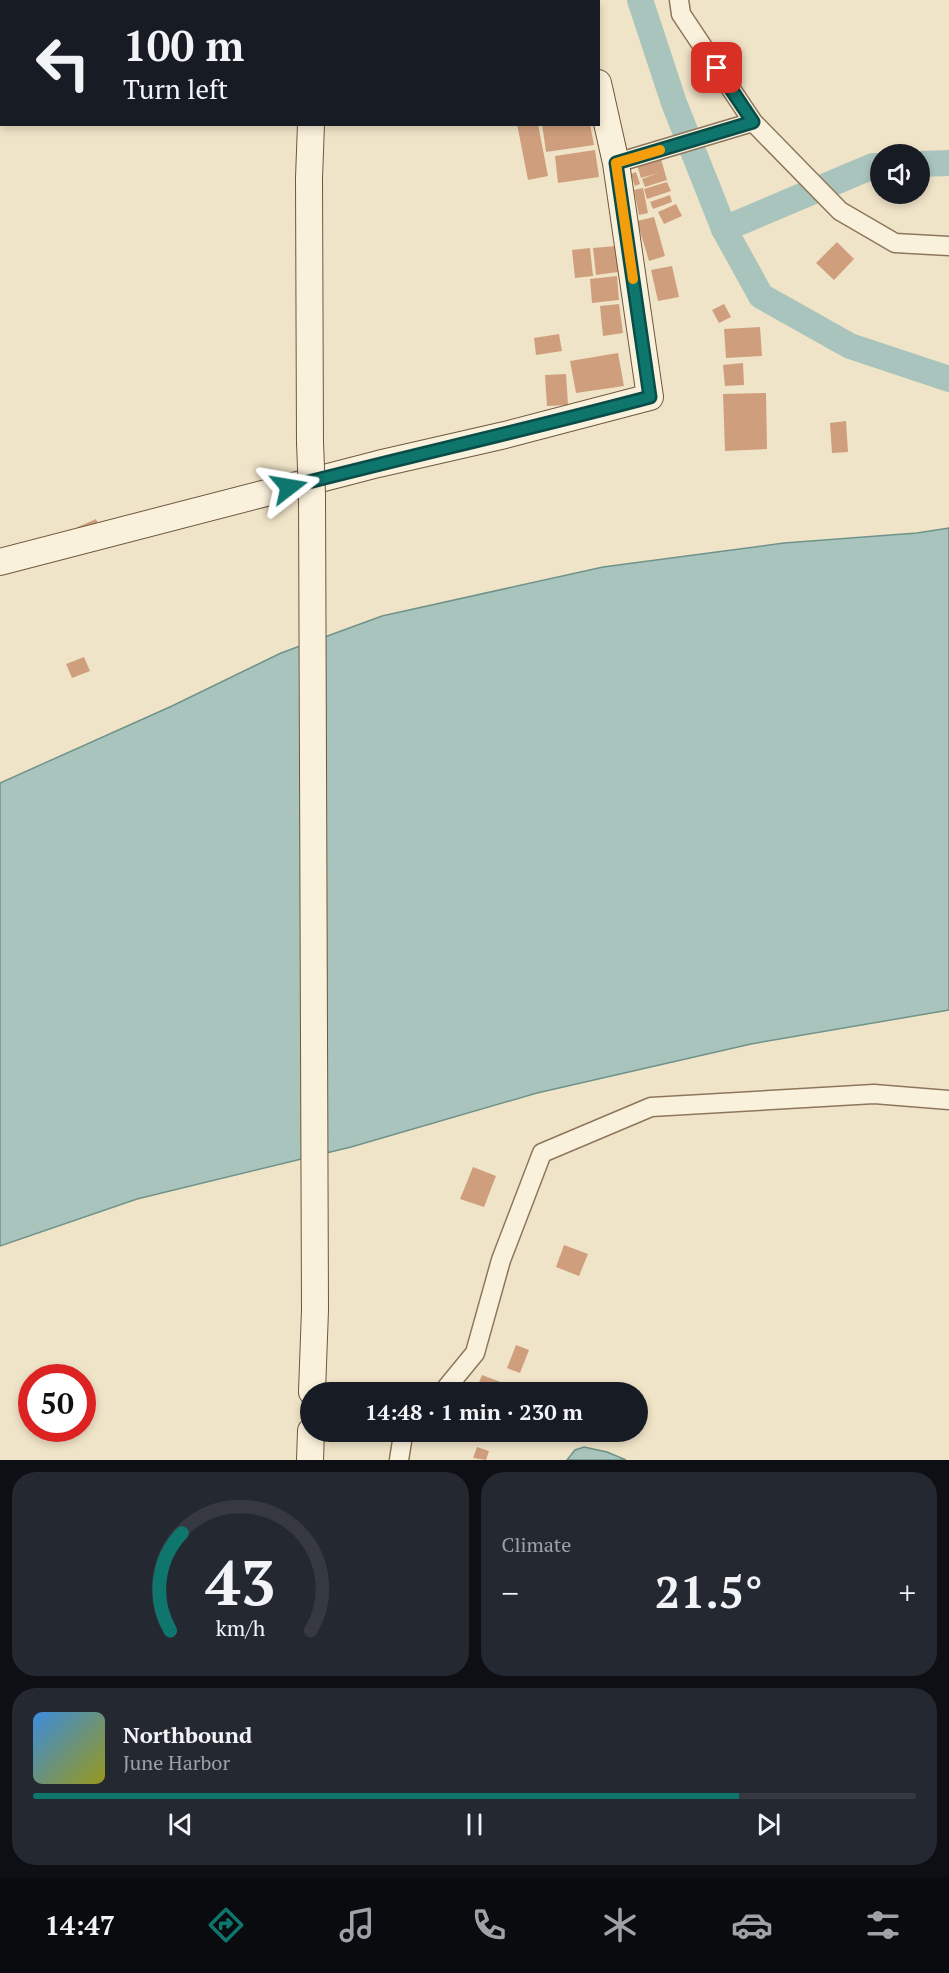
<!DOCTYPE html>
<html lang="en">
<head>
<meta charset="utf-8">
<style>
  :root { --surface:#171b24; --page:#242831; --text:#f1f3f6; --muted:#9ea1a6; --line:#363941; --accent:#0f766e }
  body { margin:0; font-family:"PT Serif",serif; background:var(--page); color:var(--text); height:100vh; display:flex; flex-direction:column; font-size:22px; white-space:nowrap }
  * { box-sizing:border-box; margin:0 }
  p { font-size:20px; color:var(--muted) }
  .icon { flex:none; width:33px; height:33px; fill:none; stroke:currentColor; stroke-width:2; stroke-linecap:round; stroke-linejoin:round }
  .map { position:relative; height:1460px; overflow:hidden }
  .sheet { display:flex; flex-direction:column; gap:12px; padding:12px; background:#0d0f14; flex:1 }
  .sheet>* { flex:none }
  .hud { position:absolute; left:0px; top:0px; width:600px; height:126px; box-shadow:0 3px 9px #0003; background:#171b24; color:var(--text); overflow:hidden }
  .fabs { position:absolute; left:870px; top:144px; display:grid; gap:12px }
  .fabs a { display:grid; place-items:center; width:60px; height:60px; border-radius:50%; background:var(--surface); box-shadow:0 3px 9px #0003; font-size:30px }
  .speed { position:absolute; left:18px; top:1364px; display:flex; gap:12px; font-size:30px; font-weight:700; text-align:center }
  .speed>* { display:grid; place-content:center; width:78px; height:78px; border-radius:50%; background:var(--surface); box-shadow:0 3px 9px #0003; line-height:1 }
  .speed .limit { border:9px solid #d22; background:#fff; color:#111 }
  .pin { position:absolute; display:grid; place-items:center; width:51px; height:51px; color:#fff; margin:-26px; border-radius:12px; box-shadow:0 3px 9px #0006 }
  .me { position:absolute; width:66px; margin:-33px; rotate:76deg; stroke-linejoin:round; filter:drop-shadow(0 0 4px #0008) }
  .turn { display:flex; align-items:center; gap:21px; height:126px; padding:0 24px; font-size:27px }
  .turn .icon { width:78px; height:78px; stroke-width:2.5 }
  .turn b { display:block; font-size:42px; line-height:51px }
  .big { font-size:45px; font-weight:800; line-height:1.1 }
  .sheet .tile { flex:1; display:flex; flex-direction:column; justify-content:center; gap:9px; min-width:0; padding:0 21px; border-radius:24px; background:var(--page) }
  .sheet .dial { align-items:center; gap:0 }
  .dial svg { height:156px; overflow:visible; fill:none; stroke:var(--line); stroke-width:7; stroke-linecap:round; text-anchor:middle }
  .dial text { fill:var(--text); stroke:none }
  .song { display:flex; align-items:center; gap:18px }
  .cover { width:72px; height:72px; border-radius:9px; background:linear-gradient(135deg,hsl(210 70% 55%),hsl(60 70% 35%)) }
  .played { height:6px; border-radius:3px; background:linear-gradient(90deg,var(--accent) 80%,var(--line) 80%) }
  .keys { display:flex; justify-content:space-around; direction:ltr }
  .heat { display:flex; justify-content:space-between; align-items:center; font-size:33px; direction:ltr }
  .sheet .tiles { flex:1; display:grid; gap:12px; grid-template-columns:1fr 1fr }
  .tile:last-child { grid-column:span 2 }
  .trip { position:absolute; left:300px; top:1382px; width:348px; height:60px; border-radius:30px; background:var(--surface); box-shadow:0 3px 9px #0003; font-weight:800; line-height:60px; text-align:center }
  .tab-bar { display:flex; height:96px; justify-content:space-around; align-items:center; background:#090b0e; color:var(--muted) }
  .tab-bar .icon { width:42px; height:42px }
  .tab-bar .active { color:var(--accent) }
  .tab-bar b { font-size:27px; color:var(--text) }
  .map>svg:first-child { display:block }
</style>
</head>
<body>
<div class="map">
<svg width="949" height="1460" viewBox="0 0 949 1460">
  <rect width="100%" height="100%" fill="#f0e4c8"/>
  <g fill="#a9c4bc" stroke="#6f938a" stroke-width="1.5">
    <polygon points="949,528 949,1010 751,1044 537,1093 351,1147 137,1199 0,1246 0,783 172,706 281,653 382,616 603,567 784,543 917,533"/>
    <polygon points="584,1447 607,1452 626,1460 567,1460 575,1450"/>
  </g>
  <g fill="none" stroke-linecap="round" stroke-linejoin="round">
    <g stroke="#a9c4bc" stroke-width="26">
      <polyline points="640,0 674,103 724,229 761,296 850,346 949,379"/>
      <polyline points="920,164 949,163"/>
      <polyline points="724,229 873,166 880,166"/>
    </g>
  </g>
  <g fill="#cf9f7d">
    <polygon points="517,124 538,124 548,176 528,180"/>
    <polygon points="542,124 590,124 594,145 546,152"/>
    <polygon points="595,150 599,177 558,183 555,156"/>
    <polygon points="661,159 667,180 645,187 642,179 658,173 641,178 637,165"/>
    <polygon points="636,172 640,184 635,186 631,174"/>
    <polygon points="667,182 671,191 647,199 644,189"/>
    <polygon points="643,188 648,213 639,215 634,190"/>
    <polygon points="670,195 672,202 653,209 650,202"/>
    <polygon points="676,204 682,216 664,224 658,212"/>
    <polygon points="654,217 665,256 649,261 637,221"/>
    <polygon points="837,242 854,259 834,280 816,263"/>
    <polygon points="615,246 618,272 596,275 593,248"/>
    <polygon points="590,248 593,276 575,278 572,250"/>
    <polygon points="672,266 679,297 658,301 651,270"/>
    <polygon points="617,276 619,300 592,303 590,279"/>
    <polygon points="619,304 623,333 603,336 600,306"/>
    <polygon points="724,304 731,317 719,323 712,310"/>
    <polygon points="760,327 762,356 726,358 724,329"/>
    <polygon points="559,334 562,351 536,355 534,338"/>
    <polygon points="618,353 624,386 576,393 570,361"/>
    <polygon points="743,363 744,385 725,386 723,365"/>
    <polygon points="566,374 568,405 547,406 545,375"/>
    <polygon points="766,393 767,449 725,451 723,394"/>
    <polygon points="846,421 848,452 832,453 830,423"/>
    <polygon points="96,519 101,531 77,542 71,530"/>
    <polygon points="84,657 90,671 72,678 66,664"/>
    <polygon points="473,1167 496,1176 484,1207 460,1199"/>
    <polygon points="564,1245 588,1254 579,1276 556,1267"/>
    <polygon points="516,1345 529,1350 520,1373 507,1368"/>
    <polygon points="482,1375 514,1387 512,1392 475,1392"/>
    <polygon points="477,1447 489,1451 486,1460 473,1458"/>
  </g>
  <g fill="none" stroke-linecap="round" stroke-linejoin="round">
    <defs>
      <g id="street">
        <polyline points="679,0 681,14 753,122 840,211 895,243 949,246"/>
        <polyline points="616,163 753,122"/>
        <polyline points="443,1392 475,1353 501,1260 542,1153 651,1107 874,1094 949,1100"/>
        <polyline points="399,1460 403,1435 407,1431"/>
      </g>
      <g id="secondary">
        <polyline points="580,0 580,2"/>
        <polyline points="316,2 316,0"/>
        <polyline points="310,442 309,178 311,124"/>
        <polyline points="312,494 315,1310 312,1392"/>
        <polyline points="0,562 378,464 505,435 650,397 616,163 598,83"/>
        <polyline points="310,1460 311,1431"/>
      </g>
    </defs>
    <use href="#street" stroke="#8d765c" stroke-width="21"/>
    <use href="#secondary" stroke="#6f573f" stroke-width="28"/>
    <use href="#street" stroke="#faf1dc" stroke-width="18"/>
    <use href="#secondary" stroke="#faf1dc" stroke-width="26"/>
    <defs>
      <polyline id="secondary-bridge" points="310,442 312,494"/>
    </defs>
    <use href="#secondary-bridge" stroke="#6f573f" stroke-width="28" stroke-linecap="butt"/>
    <use href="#secondary-bridge" stroke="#faf1dc" stroke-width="26"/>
  </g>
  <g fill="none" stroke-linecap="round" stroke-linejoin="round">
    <defs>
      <path id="route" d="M289 487C409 456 530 429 650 397L616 163 753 122 717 68"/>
    </defs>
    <use href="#route" stroke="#0a4d48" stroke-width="15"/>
    <use href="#route" stroke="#0f766e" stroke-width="10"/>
    <polyline stroke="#f59e0b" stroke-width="10" points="633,279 616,163 660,150"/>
  </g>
</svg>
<div class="fabs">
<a><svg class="icon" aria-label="sound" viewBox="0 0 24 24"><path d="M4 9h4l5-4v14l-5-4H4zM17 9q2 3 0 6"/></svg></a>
</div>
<div class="speed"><div class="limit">50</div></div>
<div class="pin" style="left:717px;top:68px;background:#d93025"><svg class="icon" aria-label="arrive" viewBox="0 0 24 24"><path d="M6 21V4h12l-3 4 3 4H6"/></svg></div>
<svg class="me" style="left:289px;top:487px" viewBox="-20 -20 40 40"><path d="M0-17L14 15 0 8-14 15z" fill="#0f766e" stroke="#fff" stroke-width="4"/></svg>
<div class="trip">14:48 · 1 min · 230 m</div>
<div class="hud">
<div class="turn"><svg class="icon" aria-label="left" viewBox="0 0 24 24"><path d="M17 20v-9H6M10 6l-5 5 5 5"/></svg><div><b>100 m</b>Turn left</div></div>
</div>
</div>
<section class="sheet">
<div class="tiles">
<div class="tile dial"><svg viewBox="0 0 100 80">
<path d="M14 69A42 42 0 1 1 86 69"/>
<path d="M14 69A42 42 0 0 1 20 19" stroke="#0f766e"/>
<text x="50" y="56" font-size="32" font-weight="700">43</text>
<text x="50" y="72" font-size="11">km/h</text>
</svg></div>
<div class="tile"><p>Climate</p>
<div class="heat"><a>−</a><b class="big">21.5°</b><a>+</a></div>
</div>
<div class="tile">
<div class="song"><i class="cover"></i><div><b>Northbound</b><p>June Harbor</p></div></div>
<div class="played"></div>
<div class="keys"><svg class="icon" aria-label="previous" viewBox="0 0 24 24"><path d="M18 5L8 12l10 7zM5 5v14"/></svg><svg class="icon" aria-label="pause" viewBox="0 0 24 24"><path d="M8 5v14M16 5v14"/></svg><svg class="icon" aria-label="next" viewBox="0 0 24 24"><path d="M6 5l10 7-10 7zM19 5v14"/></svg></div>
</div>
</div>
</section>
<nav class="tab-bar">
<b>14:47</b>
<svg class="icon active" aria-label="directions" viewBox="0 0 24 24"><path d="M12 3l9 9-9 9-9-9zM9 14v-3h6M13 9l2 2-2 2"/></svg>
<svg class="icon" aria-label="music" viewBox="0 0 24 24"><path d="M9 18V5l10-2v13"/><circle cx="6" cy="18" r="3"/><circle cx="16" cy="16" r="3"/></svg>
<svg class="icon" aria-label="phone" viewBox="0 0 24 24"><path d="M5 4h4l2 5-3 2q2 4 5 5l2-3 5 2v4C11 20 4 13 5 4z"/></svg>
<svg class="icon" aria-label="climate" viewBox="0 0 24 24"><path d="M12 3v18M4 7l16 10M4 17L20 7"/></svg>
<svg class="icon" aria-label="car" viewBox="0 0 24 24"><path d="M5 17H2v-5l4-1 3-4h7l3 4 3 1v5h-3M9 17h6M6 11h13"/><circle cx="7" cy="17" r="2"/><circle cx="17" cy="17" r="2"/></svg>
<svg class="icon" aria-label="filters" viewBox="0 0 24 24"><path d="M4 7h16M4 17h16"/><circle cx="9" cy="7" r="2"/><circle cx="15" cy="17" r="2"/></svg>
</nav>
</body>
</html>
